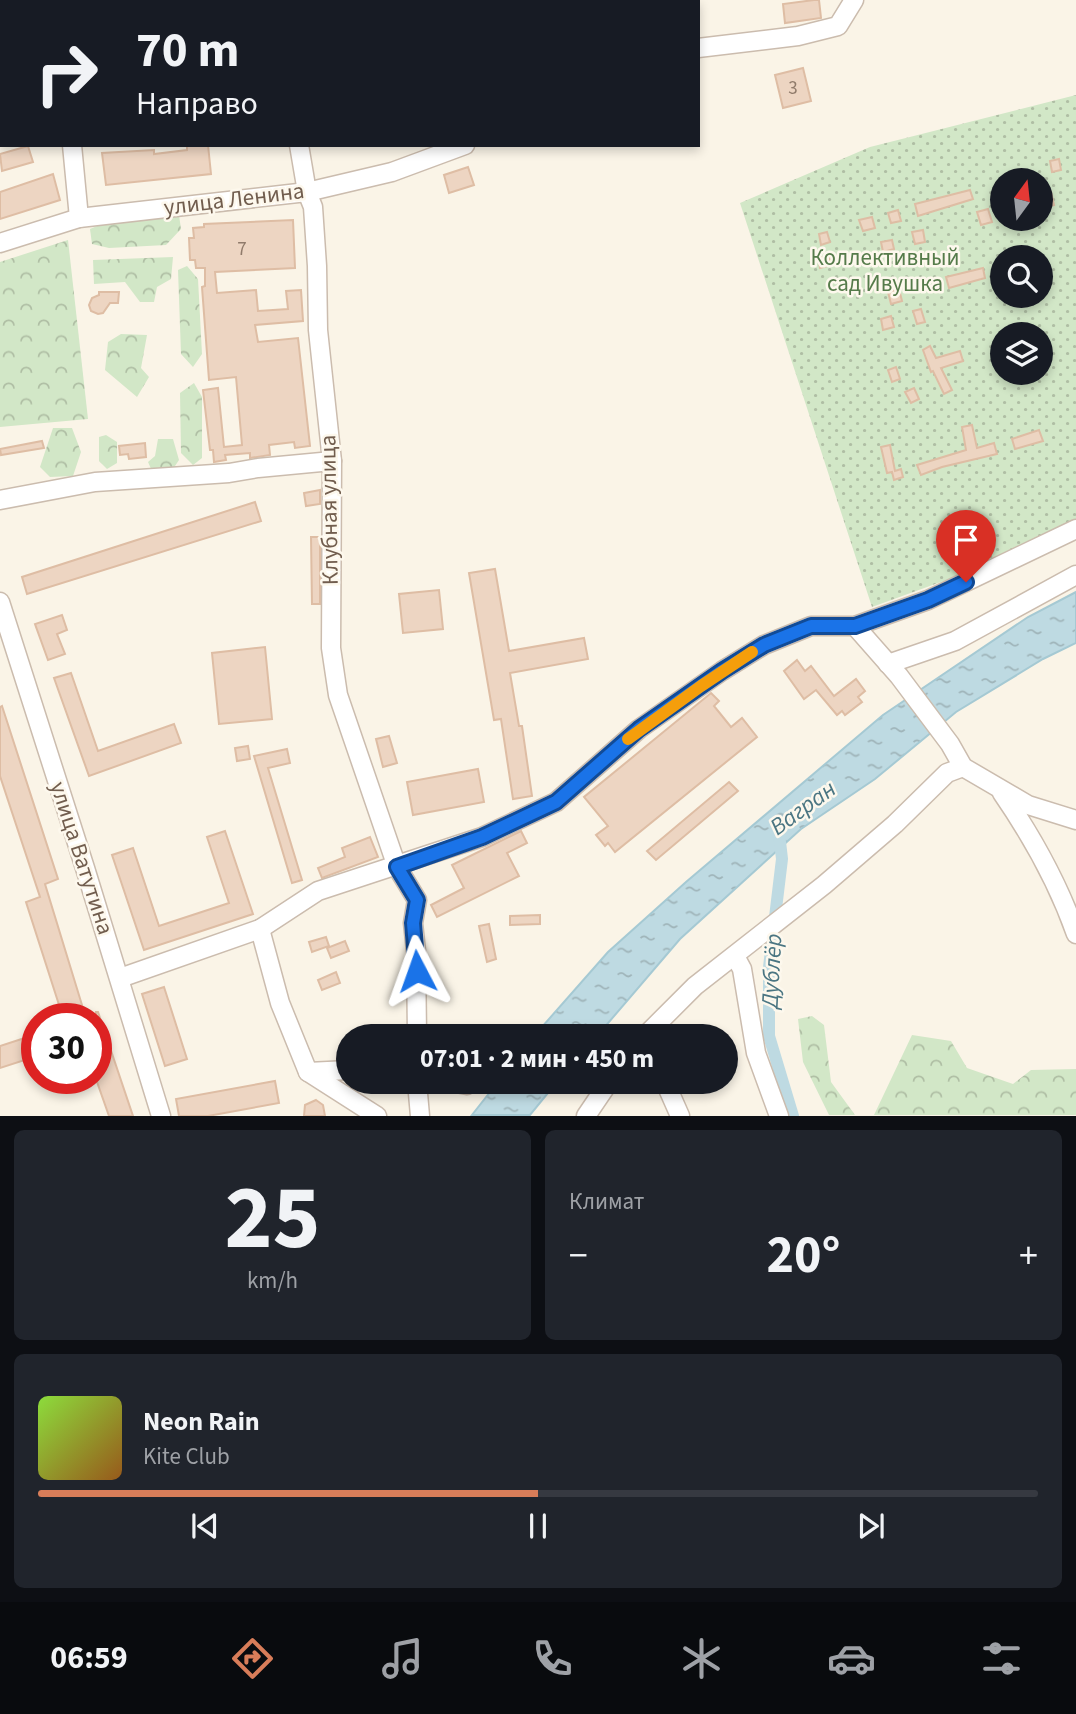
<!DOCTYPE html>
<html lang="ru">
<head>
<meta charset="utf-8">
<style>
  :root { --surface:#171b24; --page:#20242c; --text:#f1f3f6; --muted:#9ea1a6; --line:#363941; --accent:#d87d59 }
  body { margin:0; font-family:"Source Sans 3",sans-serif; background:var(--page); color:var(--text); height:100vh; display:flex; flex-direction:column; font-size:26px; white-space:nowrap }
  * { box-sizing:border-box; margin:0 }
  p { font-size:23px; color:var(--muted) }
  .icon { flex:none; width:38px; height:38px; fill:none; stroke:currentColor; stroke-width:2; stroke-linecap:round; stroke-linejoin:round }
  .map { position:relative; height:1116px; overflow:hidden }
  .details { display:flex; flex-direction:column; gap:14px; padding:14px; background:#0d0f14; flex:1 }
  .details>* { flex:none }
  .guide { position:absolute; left:0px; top:0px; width:700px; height:147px; box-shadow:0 4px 10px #0003; background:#171b24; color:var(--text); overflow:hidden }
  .needle { width:46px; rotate:15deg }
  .fabs { position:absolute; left:990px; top:168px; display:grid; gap:14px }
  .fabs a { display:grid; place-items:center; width:63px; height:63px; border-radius:50%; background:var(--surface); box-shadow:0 4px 10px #0003; font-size:35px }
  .speed { position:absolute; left:21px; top:1003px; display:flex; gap:14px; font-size:35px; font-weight:700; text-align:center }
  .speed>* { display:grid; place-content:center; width:91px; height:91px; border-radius:50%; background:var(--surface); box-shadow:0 4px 10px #0003; line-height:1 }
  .speed .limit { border:10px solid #d22; background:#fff; color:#111 }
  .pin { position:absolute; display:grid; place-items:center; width:60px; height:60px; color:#fff; margin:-72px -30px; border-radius:50% 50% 50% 0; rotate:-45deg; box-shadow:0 0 7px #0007 }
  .pin .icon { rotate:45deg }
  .me { position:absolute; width:77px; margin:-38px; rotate:356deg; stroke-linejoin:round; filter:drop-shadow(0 0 5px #0008) }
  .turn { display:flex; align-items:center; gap:24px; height:147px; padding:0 21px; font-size:32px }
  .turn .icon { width:91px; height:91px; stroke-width:2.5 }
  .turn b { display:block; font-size:49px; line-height:60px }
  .big { font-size:52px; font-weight:700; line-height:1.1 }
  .details .card { flex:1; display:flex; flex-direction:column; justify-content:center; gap:10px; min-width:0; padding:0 24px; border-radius:10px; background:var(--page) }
  .details .dial { align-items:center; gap:0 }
  .dial b { font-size:91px; line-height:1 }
  .song { display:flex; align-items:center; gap:21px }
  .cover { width:84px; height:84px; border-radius:10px; background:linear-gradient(135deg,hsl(90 70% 55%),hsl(30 70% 35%)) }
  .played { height:7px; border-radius:4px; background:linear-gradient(90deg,var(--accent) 50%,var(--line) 50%) }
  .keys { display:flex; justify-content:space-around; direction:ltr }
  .heat { display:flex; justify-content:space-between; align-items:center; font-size:38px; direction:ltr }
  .details .tiles { flex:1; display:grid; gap:14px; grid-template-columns:1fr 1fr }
  .card:last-child { grid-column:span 2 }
  .trip { position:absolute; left:336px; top:1024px; width:402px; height:70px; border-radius:35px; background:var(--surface); box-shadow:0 4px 10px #0003; font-weight:700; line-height:70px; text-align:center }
  .menu { display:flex; height:112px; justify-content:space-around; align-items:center; background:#090b0e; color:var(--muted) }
  .menu .icon { width:49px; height:49px }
  .menu .current { color:var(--accent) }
  .menu b { font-size:32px; color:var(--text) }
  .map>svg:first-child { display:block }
</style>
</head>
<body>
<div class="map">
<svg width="1076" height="1116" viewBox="0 0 1076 1116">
  <defs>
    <pattern id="grass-dots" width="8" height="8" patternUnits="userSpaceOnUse" patternTransform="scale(1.75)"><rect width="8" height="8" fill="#d2e7c7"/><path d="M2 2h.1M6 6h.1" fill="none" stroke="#afbea4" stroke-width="1.8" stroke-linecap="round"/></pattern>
    <pattern id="forest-crowns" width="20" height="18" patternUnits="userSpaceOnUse" patternTransform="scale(1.75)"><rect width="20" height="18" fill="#d2e7c7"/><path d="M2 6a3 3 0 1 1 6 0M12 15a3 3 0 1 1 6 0" fill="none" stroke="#afbea4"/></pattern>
    <pattern id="water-ripples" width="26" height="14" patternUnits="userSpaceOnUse" patternTransform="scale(1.75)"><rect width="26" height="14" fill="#bedae2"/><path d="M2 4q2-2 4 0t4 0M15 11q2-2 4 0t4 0" fill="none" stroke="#9fb4b9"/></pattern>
  </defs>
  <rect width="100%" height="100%" fill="#faf4e7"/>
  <path fill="url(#grass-dots)" fill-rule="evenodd" d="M1076 95V533L872 607 740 203 870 147ZM1003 180H1041V219H1003ZM1003 257H1041V296H1003ZM1003 334H1041V373H1003Z"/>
  <g fill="url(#forest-crowns)">
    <polygon points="179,215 181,229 166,245 109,248 92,244 90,229 111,220"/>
    <polygon points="68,240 88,419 0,427 0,262"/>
    <polygon points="173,257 171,279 157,287 154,302 140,302 125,282 94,284 93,260"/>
    <polygon points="187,266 198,279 202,354 193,367 181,354 178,270"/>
    <polygon points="121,334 147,335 141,368 149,377 137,397 105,370 108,342"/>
    <polygon points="194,383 202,397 202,458 193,465 181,453 180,393"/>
    <polygon points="53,428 72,428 81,452 73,476 50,477 40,467"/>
    <polygon points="106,435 117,442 117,463 107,469 99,461 99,437"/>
    <polygon points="158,439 173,439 179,460 173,469 152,471 148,462 155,456"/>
    <polygon points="812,1016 824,1025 831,1082 855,1115 829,1115 803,1062 798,1019"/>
    <polygon points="912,1035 951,1041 967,1068 1013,1084 1031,1070 1076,1069 1076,1115 874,1115"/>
  </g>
  <g fill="url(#water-ripples)" stroke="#a5c9d3" stroke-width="2">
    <polygon points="1076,592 1076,643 1043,659 956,712 875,779 801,829 680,939 597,1036 534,1036 608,952 686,882 883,715 1028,617"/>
    <polygon points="498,1082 557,1082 530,1115 472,1115"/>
  </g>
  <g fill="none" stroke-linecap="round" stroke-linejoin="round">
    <polyline stroke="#bedae2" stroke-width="12" points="779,833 782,859 769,967 769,1036 793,1116"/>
  </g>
  <g fill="#edd5c2" stroke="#debda4" stroke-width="2">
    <polygon points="814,0 819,0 821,18 785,23 783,4"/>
    <polygon points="803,68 811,101 783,108 775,75"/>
    <polygon points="187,145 208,145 211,174 106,185 102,153 154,150 154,154 187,150"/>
    <polygon points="28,146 33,162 2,171 0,154"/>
    <polygon points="1059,159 1061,170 1052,172 1050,161"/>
    <polygon points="468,167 474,185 449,193 444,175"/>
    <polygon points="53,174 60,200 0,219 0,192"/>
    <polygon points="970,190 973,199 918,216 915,204"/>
    <polygon points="1051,192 1054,205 1045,207 1042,194"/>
    <polygon points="988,209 992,222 981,225 977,212"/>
    <polygon points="898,210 901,221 891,223 888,213"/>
    <polygon points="872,217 875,228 863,231 859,220"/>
    <polygon points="293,220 295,268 215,272 217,293 256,290 258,311 288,309 286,291 301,290 303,321 255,325 258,342 298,338 310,446 295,448 294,442 269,445 270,455 250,458 250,453 225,455 226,460 214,462 213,450 210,450 203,390 218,388 224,447 242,445 236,377 209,380 202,287 205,286 205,268 196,268 195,260 190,260 189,238 194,238 193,228 204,227 204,224"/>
    <polygon points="923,230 925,242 915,244 912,232"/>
    <polygon points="827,232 830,242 821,245 819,234"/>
    <polygon points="892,240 894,249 883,252 881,242"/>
    <polygon points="829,256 831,265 820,268 818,258"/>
    <polygon points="983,268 985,278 949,288 946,277"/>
    <polygon points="899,289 902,301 891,304 888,292"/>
    <polygon points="99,292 119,292 118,303 110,303 103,313 98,314 91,311 89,305 92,298 99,295"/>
    <polygon points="921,309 925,322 917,324 913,311"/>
    <polygon points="891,316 894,327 883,330 881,319"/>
    <polygon points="930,346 936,358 960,351 963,361 941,368 952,390 944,394 933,371 931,372 923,350"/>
    <polygon points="896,367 900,379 892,382 888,370"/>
    <polygon points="914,388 919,399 911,403 905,392"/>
    <polygon points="972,425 977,448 994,443 997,454 942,467 921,475 917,465 966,450 962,427"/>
    <polygon points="1039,430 1043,441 1015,449 1012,439"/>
    <polygon points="42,441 44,448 1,455 0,449"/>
    <polygon points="145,443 146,457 129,459 128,454 120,455 119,446"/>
    <polygon points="890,445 895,471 901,469 903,477 894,480 892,472 887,473 881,447"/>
    <polygon points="320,490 320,504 306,506 304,493"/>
    <polygon points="255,502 261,521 27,594 22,577"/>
    <polygon points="311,537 320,537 320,604 312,604"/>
    <polygon points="495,569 509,651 584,638 588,659 510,673 519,726 522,726 532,796 513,799 501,719 494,720 469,573"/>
    <polygon points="439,590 443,629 403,633 399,594"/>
    <polygon points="62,615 67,630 57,634 65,654 48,660 35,624"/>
    <polygon points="265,647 272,719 219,724 212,653"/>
    <polygon points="797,660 805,671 811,666 834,696 856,679 865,691 858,697 862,702 845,715 842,711 837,715 816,690 804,699 784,671"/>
    <polygon points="71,673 98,751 174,724 181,743 89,776 54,678"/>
    <polygon points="711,693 719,701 714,706 731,727 742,718 757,737 615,852 608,843 605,846 596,835 608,826 584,797"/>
    <polygon points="2,706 58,879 45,884 82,1005 61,1011 26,902 40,897 0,776 0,707"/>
    <polygon points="389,736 397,763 383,767 376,739"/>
    <polygon points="248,746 250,759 237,761 235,748"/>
    <polygon points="287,749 290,763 268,768 302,880 292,883 254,756"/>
    <polygon points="478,769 484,802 413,815 407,782"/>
    <polygon points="729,782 738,791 656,860 647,851"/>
    <polygon points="225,831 253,914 144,950 112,855 133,848 159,926 229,903 207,837"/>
    <polygon points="521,831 527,843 507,853 519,876 437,917 431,905 464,888 452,865"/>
    <polygon points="370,837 378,857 322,878 318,868 345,857 342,848"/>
    <polygon points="540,915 540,924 510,925 510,916"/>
    <polygon points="489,924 496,959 487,962 479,926"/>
    <polygon points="326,937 329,946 312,952 309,942"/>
    <polygon points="345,941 349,951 331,958 327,948"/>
    <polygon points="336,972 340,983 322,990 318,980"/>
    <polygon points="164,987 187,1059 165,1066 142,994"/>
    <polygon points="96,1012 98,1012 133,1116 109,1116 96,1079"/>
    <polygon points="37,1034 37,1056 0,1068 0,1046"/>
    <polygon points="275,1081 279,1103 208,1116 179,1116 176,1099"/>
    <polygon points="316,1100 323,1105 325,1116 304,1116 305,1105"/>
  </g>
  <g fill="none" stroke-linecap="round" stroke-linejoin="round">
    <defs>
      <g id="minor">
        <polyline points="273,0 273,2"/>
        <polyline points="0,39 2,40"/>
        <polyline points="698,48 798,36 838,26 854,0"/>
        <polyline points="72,145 79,218"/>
        <polyline points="299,145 307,192 313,207 317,266 318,330 332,461 331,648 338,695 397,867 417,900 413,923 416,951 417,1036"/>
        <polyline points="0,243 79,218 307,192 392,172 465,145"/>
        <polyline points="0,500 95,482 229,473 258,468 332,461"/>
        <polyline points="0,602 85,868 161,1116"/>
        <polyline points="855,626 899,676 950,744 963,767 1028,805 1076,820"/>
        <polyline points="888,664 955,641 1076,575"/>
        <path d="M1002 793C1033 838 1058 883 1076 934"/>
        <polyline points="260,929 280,1003 308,1072 377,1116"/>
        <polyline points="735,956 742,969 756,1053 779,1116"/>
        <polyline points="120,978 260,929 318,891 482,837 556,802 639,729 722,671 764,645 811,626 855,626 928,600 1076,529"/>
        <polyline points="645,1036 695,986 824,885 895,824 947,773 963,767"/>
        <polyline points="308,1072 348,1070"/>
        <polyline points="417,1082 420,1116"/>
        <polyline points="450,1082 467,1085"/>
        <polyline points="665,1082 680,1116"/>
        <polyline points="586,1116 609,1082"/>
      </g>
    </defs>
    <use href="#minor" stroke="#cbbcae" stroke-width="21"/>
    <use href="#minor" stroke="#fff" stroke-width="18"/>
  </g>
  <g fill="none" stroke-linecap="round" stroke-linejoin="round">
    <defs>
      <polyline id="route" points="417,971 413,923 417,900 397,867 482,837 556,802 639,729 722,671 764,645 811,626 855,626 928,600 966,582"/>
    </defs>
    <use href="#route" stroke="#114b97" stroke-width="18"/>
    <use href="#route" stroke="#1a73e8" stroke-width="12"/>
    <polyline stroke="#f59e0b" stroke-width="12" points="628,739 701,686 752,652"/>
  </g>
  <g text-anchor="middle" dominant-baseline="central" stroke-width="5" stroke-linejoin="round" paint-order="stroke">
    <g font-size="19" fill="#907b6b">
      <text x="793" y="88">3</text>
      <text x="242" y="249">7</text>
    </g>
    <g font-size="23" fill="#715d4e" stroke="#fdf8ed">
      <text transform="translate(234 199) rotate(-7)">улица Ленина</text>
      <text transform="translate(329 510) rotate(-91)">Клубная улица</text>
      <text transform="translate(82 858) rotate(72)">улица Ватутина</text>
    </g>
    <g font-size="23" fill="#557b4a" stroke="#fdf8ed">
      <text x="885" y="257">Коллективный<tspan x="885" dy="26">сад Ивушка</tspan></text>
    </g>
    <g font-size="24" font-style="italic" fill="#4a7582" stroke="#fdf8ed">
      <text transform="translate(803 808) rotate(-36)">Вагран</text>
      <text transform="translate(772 971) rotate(-87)">Дублёр</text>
    </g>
  </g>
</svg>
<div class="fabs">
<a><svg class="needle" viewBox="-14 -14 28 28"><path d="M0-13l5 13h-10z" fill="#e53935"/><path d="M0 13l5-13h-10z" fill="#9ea1a6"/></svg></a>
<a><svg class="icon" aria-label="search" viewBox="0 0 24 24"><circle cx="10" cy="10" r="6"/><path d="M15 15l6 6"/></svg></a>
<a><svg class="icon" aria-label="layers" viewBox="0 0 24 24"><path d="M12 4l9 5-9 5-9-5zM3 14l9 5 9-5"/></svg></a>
</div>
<div class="speed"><div class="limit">30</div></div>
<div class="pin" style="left:966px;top:582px;background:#d93025"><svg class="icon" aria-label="arrive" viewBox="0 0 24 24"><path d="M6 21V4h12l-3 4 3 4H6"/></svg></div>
<svg class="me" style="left:417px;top:971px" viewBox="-20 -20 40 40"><path d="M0-17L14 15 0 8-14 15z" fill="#1a73e8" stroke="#fff" stroke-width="4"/></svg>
<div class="trip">07:01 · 2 мин · 450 m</div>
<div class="guide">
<div class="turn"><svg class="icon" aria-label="right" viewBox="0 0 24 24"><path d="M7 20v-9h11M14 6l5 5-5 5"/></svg><div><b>70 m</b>Направо</div></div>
</div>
</div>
<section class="details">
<div class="tiles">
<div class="card dial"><b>25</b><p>km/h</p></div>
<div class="card"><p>Климат</p>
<div class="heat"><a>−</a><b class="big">20°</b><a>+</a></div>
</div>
<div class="card">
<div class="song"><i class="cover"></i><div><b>Neon Rain</b><p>Kite Club</p></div></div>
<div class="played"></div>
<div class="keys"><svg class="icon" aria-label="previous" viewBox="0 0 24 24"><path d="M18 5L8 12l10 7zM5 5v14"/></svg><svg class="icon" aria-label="pause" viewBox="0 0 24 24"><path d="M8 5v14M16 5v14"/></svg><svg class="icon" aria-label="next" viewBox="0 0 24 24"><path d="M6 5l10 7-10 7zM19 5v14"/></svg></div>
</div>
</div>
</section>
<nav class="menu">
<b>06:59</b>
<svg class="icon current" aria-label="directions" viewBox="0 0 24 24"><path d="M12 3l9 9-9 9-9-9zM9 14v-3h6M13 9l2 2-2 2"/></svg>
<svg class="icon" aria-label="music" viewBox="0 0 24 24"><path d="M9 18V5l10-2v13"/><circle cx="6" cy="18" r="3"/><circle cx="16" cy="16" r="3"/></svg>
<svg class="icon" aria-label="phone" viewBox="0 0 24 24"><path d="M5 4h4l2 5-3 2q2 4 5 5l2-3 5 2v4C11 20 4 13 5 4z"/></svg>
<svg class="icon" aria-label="climate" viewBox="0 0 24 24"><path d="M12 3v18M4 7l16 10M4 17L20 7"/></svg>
<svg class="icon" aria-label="car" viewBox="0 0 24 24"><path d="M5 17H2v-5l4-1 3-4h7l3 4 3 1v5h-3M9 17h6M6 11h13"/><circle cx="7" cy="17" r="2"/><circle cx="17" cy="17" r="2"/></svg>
<svg class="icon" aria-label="filters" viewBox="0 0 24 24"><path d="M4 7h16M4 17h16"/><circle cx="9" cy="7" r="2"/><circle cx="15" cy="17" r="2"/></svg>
</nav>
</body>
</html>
